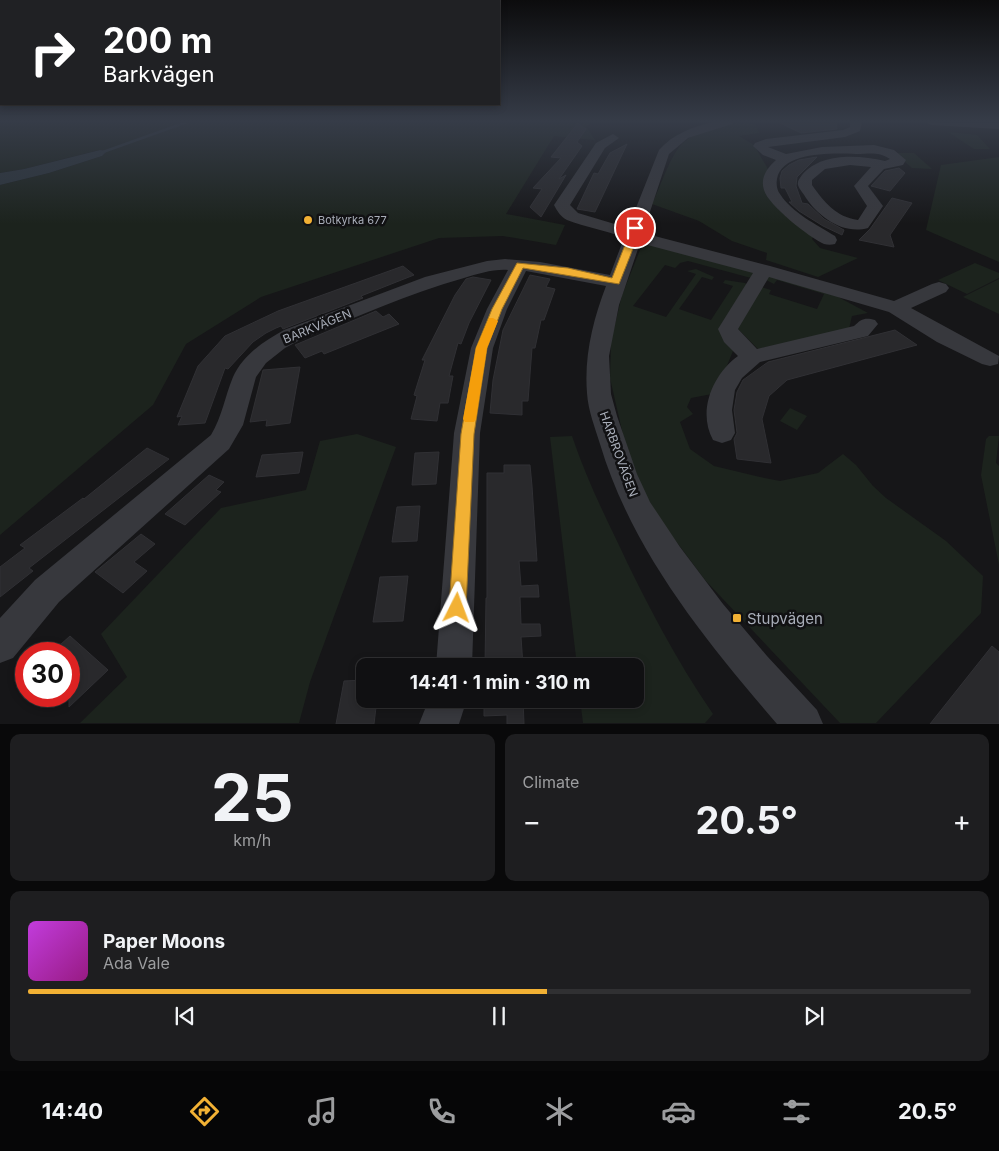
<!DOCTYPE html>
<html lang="en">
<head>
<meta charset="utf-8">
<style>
  :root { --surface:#101012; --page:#1e1e20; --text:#f1f3f6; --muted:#9c9d9f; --line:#303032; --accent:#f2b134 }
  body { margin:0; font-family:Inter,sans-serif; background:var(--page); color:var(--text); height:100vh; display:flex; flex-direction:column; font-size:19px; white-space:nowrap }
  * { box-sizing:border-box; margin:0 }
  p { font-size:16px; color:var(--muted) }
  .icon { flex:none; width:28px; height:28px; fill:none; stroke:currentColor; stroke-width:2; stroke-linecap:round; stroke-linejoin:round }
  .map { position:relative; height:724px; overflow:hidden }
  .panel { display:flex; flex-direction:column; gap:10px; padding:10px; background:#09090a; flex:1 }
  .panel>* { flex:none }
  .guide { position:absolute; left:0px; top:0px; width:500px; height:105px; box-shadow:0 2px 8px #0003,0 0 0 1px var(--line); background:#202124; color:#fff; overflow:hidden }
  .speed { position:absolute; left:15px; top:642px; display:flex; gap:10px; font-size:25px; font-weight:700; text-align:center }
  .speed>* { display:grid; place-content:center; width:65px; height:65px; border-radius:50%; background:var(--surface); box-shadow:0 2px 8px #0003,0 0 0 1px var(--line); line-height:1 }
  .speed .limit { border:8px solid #d22; background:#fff; color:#111 }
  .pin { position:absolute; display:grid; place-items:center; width:42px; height:42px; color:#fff; margin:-21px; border:2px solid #fff; border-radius:50%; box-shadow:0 1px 5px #0007 }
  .me { position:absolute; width:55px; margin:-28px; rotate:3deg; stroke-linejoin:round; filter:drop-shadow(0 0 4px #0008) }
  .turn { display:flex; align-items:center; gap:18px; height:105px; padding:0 20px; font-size:22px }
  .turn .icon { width:65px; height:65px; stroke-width:2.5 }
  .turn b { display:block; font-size:35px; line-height:42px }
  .big { font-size:38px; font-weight:700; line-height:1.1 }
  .panel .tile { flex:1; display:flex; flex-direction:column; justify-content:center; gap:8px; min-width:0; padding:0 18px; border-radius:10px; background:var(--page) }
  .panel .dial { align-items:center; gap:0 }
  .dial b { font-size:65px; line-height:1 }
  .song { display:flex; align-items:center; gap:15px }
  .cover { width:60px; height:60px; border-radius:8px; background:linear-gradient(135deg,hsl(290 70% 55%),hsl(310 70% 35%)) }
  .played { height:5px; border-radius:2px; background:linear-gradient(90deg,var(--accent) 55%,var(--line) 55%) }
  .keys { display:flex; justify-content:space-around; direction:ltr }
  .heat { display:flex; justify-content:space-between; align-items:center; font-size:28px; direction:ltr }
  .panel .tiles { flex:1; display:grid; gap:10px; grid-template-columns:1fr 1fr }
  .tile:last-child { grid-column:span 2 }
  .trip { position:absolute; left:356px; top:658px; width:288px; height:50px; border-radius:10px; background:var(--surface); box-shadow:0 2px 8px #0003,0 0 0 1px var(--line); font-weight:700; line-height:50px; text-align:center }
  .tab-bar { display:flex; height:80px; justify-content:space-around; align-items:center; background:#060607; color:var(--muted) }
  .tab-bar .icon { width:35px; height:35px }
  .tab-bar .selected { color:var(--accent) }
  .tab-bar b { font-size:22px; color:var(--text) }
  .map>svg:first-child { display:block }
</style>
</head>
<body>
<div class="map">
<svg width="999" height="724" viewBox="0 0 999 724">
  <rect width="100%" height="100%" fill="#161618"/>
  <g fill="#1c231d">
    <polygon points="0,122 595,122 586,126 595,140 554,136 506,214 565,225 556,245 503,236 439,238 261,297 186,344 153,405 0,535 0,185 49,173 102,156 107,151 99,150 24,169 0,173"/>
    <path d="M733 122H750L756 125 759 133 739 136 754 145 768 169 764 178 815 234 812 239 820 248 858 258 818 277 766 260 767 253 732 241 699 221 652 204C660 188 671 152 685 141 699 131 717 127 733 122Z"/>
    <polygon points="948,132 977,135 990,149 974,149"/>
    <polygon points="895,153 914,153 932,169 912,168"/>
    <polygon points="999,157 999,262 926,230 941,165"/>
    <polygon points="650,244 754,272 751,278 688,261 680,263 675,268 665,265 633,306 666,317 696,274 687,271 696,269 714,277 712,280 702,277 679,309 711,320 733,286 723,283 725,280 745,283 748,286 732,346 733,351 717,390 712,394 691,398 687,407 693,414 680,422 690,449 714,466 760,477 780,481 818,473 843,454 856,465 873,486 886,498 946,541 983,576 981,613 876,723 840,723 705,580 664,525 645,494 626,448 610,378 611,341 622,295 640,250 643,246"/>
    <polygon points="975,263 999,273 999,278 967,294 938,280"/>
    <polygon points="771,276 829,292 868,313 852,316 849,329 758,349 736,327 761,287 771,290 769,294 817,309 824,294 777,280 774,284 766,280 767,277"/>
    <polygon points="999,279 999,314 963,297"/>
    <polygon points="790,408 807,416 797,430 780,421"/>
    <polygon points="357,434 396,447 310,682 299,723 80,723 127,677 101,634 221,508 306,490 320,441"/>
    <path d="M572 436C584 472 600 506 617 541 645 601 676 660 713 714L705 723H583L580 699H635V666H577L550 437Z"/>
    <polygon points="989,436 999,436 996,463 999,466 999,565 981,475 986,439"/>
  </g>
  <polygon fill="#2c353c" points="100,150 107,151 102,156 49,173 0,185 0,173 24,169"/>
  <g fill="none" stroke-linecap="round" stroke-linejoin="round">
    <polyline stroke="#2c353c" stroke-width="2.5" points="103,152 187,122"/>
  </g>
  <g fill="#29292c" stroke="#303034">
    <polygon points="778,122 836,122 837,129 801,133"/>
    <polygon points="578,123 586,129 577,142 582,146 559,179 566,175 541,217 530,207 542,189 533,188 561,158 551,157"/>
    <polygon points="627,144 595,212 577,209 594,173 598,174 610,153"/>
    <polygon points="817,157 797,177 796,186 802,203 808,204 824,219 844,230 842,235 823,226 799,211 789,202 792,202 785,188 781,188 780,178 782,171 789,165 799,160"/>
    <polygon points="899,168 905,173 890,191 871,186 885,171"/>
    <polygon points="892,198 912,203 890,235 894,247 859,240 870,229"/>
    <polygon points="403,266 414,275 361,296 363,298 283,329 281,326 276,328 266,333 253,342 228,369 225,368 205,423 178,425 182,416 177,417 198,366 225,336 278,311"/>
    <polygon points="530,275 550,279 546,287 555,289 544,320 541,320 535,348 532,348 528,401 522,401 522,415 490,413 493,380 503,330"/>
    <polygon points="473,277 491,280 469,323 461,344 458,343 449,376 453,376 448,403 440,403 437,421 411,419 417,396 414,395 425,360 422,360 455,295 466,279"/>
    <polygon points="376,311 383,317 389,314 399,324 324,354 322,351 305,358 295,345"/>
    <polygon points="895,330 917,345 787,380 769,396 762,419 771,463 737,459 734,439 737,433 734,410 737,392 743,380 768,362"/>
    <polygon points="300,367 290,423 266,426 267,420 250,422 263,370"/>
    <polygon points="147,448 169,459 29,568 33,571 0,597 0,567 25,548 20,545 83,498 84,499"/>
    <polygon points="303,452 299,473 256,477 262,455"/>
    <polygon points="439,452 436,484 412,485 415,453"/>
    <polygon points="504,465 530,465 532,486 537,561 519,561 521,586 538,585 539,597 520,597 521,624 540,624 541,636 521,637 523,666 485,666 486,598 487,598 487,473 504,473"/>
    <polygon points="209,475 224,482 216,490 221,492 185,525 165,514"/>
    <polygon points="420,506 417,541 392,542 397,507"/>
    <polygon points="141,534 155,544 134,562 147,571 123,593 95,572"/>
    <polygon points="408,576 403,621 373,622 380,577"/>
    <polygon points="70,636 108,670 69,707 69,654 50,654"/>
    <polygon points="992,646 999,652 999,724 930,724"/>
    <polygon points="365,680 365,699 377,699 374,724 336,724 344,681"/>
    <polygon points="484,699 523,699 524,724 507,724 507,715 484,716"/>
  </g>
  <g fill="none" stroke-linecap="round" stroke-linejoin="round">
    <g fill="#37383d" fill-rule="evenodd">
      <path d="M713 122H733L732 124 688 138 669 154 643 233 770 266 894 301 932 284 939 282 946 284 949 288 946 292 911 308 999 356 998 364 990 366 982 364 937 342 889 312 769 277 738 329 757 349 854 326C861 319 865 317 875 320L878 324 868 336 760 362 742 378 735 390 732 410 735 433 731 440 722 443 713 440C697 411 713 374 738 356L724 342 718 329 753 273 640 243 619 305 609 356 611 394 617 416 637 474 650 502 680 547 723 604 767 656 817 710 823 724H777C705 640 632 551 600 444 595 428 588 410 587 393 584 356 593 320 606 286L526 271 507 309 493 348 480 433 472 666H436L454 433 471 348 487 309 508 270C493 269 478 274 464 278 408 294 354 318 300 340L285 348 266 363 256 377 243 425 229 449 59 602 13 658 0 663V618L35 580 211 435C222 417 225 396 233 377 243 355 264 341 284 330L425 277 487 261 505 259 540 262 610 275 624 238C606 230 585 227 567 220 561 217 557 211 554 205L596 143 613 134 619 138 605 148 570 205 578 213 628 228 659 150C673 134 692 127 713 122Z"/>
      <path d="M850 122H862L860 131 845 137 768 147 786 154 822 147 874 145 894 150 906 160 903 165 884 169 868 186 883 206 868 228C843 235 819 217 806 198 804 194 799 189 798 185 797 181 800 178 802 175 821 152 859 155 885 161L890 159C878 151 869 154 856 154 834 153 782 151 777 179 776 184 777 190 780 194 791 212 817 225 835 236L837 240 835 244C831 245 828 245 824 244 810 238 768 205 764 190 760 178 767 168 776 160L763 155 753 146 755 143 766 139 843 130 850 127ZM850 165 871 167 854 186 867 206 858 220C836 217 824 202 812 185V180L825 169Z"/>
      <polygon points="926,122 999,123 999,129 931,125"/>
      <polygon points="429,699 467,699 459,724 419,724"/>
    </g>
  </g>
  <linearGradient id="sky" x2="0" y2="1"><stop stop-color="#0c0c0d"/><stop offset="0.54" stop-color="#363c48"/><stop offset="1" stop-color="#363c48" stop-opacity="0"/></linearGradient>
  <rect width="999" height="224" fill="url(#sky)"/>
  <polygon fill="#f2b134" stroke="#9d7322" points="632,227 639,228 638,236 619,284 523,268 502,309 487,348 474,434 466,608 463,614 457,617 451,614 449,608 461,434 476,348 492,309 517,263 568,268 612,278"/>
  <polygon fill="#f59e0b" points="489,318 493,318 498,321 487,348 476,419 474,422 465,422 463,419 476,348"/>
  <g fill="#f2b134" stroke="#111113" stroke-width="2">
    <circle cx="308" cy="220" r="5"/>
    <rect x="732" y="613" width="10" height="10" rx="2.5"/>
  </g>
  <g text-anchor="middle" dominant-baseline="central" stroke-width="5" stroke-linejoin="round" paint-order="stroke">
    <g font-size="11" fill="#a8adb8" stroke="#111113" text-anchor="start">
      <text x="318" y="220">Botkyrka 677</text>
    </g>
    <g font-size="12" fill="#a8adb8" stroke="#111113">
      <text transform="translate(317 326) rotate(-22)">BARKVÄGEN</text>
      <text transform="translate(619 454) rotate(70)">HARBROVÄGEN</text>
    </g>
    <g font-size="15" fill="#a8adb8" stroke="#111113" text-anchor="start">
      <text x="747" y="618">Stupvägen</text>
    </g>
  </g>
</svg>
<div class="speed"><div class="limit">30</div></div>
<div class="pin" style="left:635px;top:228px;background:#d93025"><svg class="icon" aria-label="arrive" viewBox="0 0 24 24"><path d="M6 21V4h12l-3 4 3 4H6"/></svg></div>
<svg class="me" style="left:457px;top:608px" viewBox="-20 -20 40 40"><path d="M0-17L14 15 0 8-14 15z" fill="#f2b134" stroke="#fff" stroke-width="4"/></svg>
<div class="trip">14:41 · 1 min · 310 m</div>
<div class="guide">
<div class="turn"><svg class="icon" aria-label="right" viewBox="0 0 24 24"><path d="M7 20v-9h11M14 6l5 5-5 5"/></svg><div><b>200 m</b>Barkvägen</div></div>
</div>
</div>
<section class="panel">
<div class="tiles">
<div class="tile dial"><b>25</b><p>km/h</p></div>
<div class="tile"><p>Climate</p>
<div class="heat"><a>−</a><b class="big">20.5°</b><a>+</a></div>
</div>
<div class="tile">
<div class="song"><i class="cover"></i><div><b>Paper Moons</b><p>Ada Vale</p></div></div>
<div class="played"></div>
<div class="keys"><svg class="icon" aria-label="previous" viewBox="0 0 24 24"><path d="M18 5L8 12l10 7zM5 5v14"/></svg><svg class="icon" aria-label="pause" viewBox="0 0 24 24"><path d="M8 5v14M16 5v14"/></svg><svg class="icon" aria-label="next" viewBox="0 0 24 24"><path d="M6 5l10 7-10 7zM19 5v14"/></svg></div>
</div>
</div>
</section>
<nav class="tab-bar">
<b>14:40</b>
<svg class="icon selected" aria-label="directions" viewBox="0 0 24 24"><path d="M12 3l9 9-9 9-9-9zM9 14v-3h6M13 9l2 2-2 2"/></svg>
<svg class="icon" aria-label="music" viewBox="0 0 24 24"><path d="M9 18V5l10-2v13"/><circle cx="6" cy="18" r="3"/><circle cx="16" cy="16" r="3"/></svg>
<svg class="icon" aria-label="phone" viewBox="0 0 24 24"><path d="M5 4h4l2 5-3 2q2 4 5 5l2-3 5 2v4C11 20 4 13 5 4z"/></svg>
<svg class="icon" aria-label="climate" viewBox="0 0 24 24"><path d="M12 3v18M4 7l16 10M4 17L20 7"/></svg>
<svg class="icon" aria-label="car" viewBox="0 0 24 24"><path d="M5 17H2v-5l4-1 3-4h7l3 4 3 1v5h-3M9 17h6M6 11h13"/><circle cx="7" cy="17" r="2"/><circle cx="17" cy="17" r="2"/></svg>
<svg class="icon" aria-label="filters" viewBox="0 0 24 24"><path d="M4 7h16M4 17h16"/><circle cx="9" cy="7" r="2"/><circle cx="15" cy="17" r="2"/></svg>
<b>20.5°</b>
</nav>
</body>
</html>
